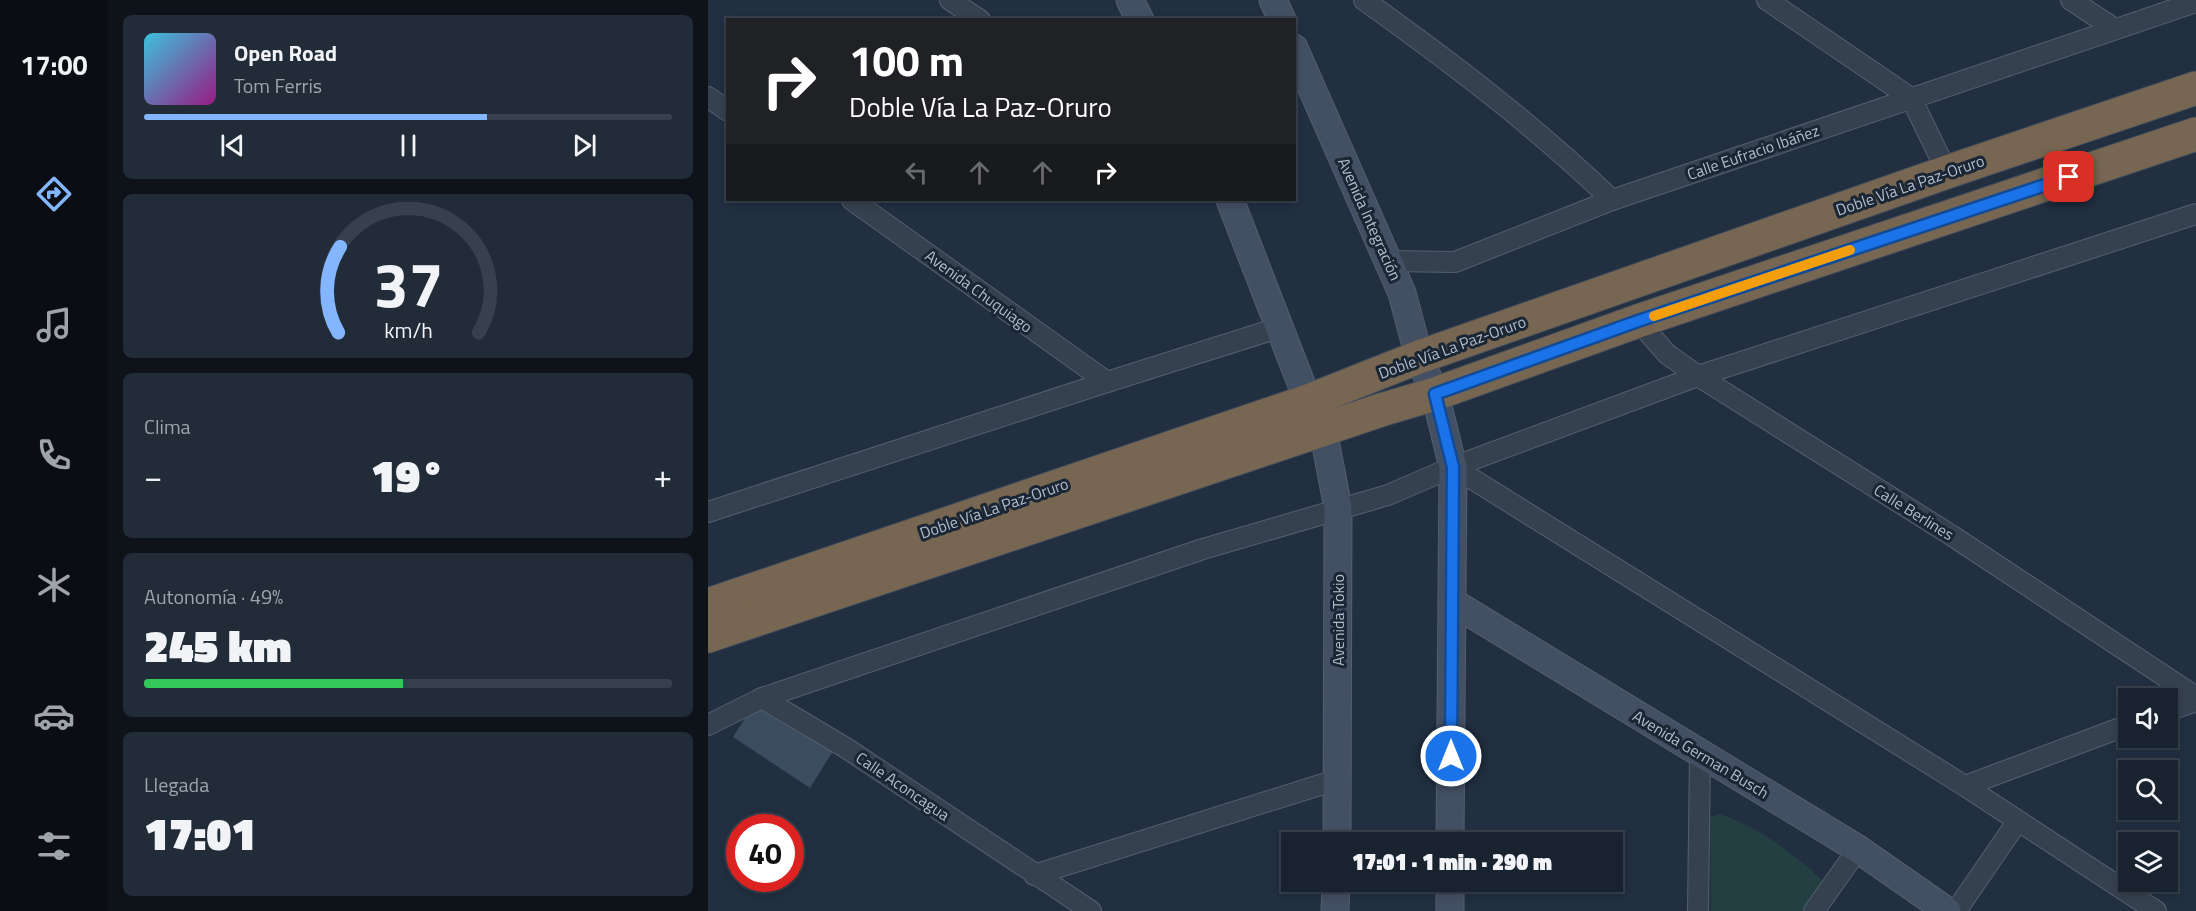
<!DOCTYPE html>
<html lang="es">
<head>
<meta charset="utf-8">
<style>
  :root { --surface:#192330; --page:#222b38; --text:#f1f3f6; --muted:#9fa4ab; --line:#37404c; --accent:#83b6ff }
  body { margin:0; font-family:"Titillium Web",sans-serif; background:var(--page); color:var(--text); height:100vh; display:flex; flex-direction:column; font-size:22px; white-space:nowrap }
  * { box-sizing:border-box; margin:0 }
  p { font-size:20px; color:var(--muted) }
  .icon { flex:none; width:33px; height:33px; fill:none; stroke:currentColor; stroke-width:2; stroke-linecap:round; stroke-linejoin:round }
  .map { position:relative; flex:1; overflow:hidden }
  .drawer { display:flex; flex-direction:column; gap:15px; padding:15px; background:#0e131a; width:600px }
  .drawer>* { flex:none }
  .hud { position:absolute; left:18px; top:18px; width:570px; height:183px; border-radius:0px; box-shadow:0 3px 9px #0003,0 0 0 2px var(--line); background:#202124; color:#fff; overflow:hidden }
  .buttons { position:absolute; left:1410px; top:688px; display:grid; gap:12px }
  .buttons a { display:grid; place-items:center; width:60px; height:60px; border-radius:0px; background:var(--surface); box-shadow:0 3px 9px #0003,0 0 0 2px var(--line); font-size:30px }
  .speed { position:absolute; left:18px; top:814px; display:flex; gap:12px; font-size:30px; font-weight:700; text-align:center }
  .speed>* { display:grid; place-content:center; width:78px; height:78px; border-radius:50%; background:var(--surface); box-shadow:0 3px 9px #0003,0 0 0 2px var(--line); line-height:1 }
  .speed .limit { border:9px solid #d22; background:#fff; color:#111 }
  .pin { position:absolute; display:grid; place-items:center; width:51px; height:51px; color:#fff; margin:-26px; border-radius:12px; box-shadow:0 3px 9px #0006 }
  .me { position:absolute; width:66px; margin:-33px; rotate:0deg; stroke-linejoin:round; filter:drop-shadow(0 0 4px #0008) }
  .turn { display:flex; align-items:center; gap:21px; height:126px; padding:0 24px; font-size:27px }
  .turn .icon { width:78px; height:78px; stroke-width:2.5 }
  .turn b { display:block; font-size:42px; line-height:51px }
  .lanes { display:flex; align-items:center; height:57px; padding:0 24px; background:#0003; justify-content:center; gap:30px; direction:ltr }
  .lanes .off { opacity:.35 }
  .big { font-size:45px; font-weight:800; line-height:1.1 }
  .drawer .widget { flex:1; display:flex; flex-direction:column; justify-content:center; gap:9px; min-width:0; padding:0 21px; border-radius:9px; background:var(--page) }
  .drawer .dial { align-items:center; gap:0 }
  .dial svg { height:156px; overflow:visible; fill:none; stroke:var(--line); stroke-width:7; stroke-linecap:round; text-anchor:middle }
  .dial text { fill:var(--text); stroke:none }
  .song { display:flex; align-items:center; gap:18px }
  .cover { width:72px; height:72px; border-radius:9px; background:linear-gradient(135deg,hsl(190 70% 55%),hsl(310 70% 35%)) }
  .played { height:6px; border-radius:3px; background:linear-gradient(90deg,var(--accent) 65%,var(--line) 65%) }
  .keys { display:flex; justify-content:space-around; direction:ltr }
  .heat { display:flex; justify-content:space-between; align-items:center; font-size:33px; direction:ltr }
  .charge { height:9px; border-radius:4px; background:linear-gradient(90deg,#34c759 49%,var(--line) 0) }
  .trip { position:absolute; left:573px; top:832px; width:342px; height:60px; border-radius:0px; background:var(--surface); box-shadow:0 3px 9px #0003,0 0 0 2px var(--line); font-weight:800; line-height:60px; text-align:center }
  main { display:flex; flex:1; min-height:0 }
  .tab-bar { display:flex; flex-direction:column; width:108px; justify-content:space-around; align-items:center; background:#0a0e13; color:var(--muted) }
  .tab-bar .icon { width:42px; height:42px }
  .tab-bar .selected { color:var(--accent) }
  .tab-bar b { font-size:27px; color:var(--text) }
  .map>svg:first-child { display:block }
</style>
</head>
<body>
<main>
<nav class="tab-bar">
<b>17:00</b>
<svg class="icon selected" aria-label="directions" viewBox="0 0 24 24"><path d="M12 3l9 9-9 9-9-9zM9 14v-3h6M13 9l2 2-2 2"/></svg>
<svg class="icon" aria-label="music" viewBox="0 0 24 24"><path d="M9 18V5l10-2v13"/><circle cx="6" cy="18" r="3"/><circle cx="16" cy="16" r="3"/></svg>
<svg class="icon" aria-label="phone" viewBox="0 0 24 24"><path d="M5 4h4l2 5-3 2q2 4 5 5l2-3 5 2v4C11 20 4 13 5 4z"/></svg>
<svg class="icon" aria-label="climate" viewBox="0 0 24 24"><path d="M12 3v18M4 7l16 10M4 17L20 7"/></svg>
<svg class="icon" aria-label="car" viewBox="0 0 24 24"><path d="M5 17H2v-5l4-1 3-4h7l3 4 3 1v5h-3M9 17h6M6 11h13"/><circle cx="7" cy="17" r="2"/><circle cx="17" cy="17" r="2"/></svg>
<svg class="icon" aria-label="filters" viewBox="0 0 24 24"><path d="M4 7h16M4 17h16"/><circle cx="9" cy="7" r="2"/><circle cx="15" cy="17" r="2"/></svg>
</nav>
<section class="drawer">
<div class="widget">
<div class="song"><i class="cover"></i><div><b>Open Road</b><p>Tom Ferris</p></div></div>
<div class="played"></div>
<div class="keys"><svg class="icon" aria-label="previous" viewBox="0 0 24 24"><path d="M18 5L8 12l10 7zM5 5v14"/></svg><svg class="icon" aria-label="pause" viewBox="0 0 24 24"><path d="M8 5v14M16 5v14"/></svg><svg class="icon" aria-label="next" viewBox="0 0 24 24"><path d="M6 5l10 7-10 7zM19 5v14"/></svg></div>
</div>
<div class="widget dial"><svg viewBox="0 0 100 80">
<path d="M14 69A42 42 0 1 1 86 69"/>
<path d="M14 69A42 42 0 0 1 15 25" stroke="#83b6ff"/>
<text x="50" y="56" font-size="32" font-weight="700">37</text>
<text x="50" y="72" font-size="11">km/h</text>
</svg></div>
<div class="widget"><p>Clima</p>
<div class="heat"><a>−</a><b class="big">19°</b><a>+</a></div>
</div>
<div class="widget"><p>Autonomía · 49%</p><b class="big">245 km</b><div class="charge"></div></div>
<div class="widget"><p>Llegada</p><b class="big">17:01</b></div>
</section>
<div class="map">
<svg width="1488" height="911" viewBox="0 0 1488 911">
  <rect width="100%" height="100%" fill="#212f40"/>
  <path fill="#243f41" d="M1012 814C1050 827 1086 853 1115 881L1093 911H1003L1002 817Z"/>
  <polygon fill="#3d4d60" points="48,701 125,751 102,788 25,737"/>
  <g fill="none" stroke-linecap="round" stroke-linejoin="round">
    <defs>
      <g id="street">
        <polyline points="242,0 272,20"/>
        <path d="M656 0C743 62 827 126 904 200L1488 2"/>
        <polyline points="1059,0 1203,98 1239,172"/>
        <polyline points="1363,0 1407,29"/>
        <polyline points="0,97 20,111"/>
        <polyline points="144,200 399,382"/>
        <polyline points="681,261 747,262 904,200"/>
        <polyline points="930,321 959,354 990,376 1243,535 1488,697"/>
        <polyline points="745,467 1257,786 1448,911"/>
        <polyline points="0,512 399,382 573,327"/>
        <polyline points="54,698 495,549 680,495 745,467 990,376 1488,214"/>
        <polyline points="1460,711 1488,701"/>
        <polyline points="0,725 54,698 138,748 383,911"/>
        <polyline points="1257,786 1420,725"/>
        <polyline points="326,875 631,779"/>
        <polyline points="990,911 992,753"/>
        <polyline points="1106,911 1150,849"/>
        <polyline points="1248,911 1309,822"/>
      </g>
      <g id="secondary">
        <polyline points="422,0 432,20"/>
        <polyline points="565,0 574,20"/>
        <polyline points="586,48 694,293 711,357 727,394 745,467 742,843"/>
        <polyline points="522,200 600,401 615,430 630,508 629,843"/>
        <polyline points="744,602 1150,849 1239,911"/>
        <polyline points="627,911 628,882"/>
        <polyline points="742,911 742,882"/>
      </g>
      <g id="highway">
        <polyline points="0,605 600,401 711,357 1239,172 1488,88"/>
        <polyline points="0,636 676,409 727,394 930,321 1488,134"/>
      </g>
    </defs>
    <use href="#street" stroke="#545f6e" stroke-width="22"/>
    <use href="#secondary" stroke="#545f6e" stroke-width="29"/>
    <use href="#highway" stroke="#414c5b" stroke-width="35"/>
    <use href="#street" stroke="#364150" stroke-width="20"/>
    <use href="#secondary" stroke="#435063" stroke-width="27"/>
    <use href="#highway" stroke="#776752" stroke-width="33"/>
  </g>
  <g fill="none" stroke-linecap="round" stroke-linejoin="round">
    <defs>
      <polyline id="route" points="743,756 745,467 727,394 930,321 1361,177"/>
    </defs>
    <use href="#route" stroke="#114b97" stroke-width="15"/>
    <use href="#route" stroke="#1a73e8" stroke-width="10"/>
    <polyline stroke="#f59e0b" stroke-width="10" points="946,316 1142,250"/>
  </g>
  <g text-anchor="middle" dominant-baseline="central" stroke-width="6" stroke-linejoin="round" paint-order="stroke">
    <g font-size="16" fill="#b2bccb" stroke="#1b2635">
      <text transform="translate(1045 152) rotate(-19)">Calle Eufracio Ibáñez</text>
      <text transform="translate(1202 185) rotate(-19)">Doble Vía La Paz-Oruro</text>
      <text transform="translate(662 219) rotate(66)">Avenida Integración</text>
      <text transform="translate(271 291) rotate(36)">Avenida Chuquiago</text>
      <text transform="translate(744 347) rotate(-20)">Doble Vía La Paz-Oruro</text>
      <text transform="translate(286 508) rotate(-19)">Doble Vía La Paz-Oruro</text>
      <text transform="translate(1206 512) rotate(32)">Calle Berlines</text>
      <text transform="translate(630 620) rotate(-90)">Avenida Tokio</text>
      <text transform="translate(993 754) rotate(31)">Avenida German Busch</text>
      <text transform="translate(195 786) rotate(34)">Calle Aconcagua</text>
    </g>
  </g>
</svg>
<div class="buttons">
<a><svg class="icon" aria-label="sound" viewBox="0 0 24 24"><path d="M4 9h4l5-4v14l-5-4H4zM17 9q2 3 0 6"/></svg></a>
<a><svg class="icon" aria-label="search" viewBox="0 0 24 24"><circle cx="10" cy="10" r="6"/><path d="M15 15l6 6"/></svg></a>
<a><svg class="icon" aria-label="layers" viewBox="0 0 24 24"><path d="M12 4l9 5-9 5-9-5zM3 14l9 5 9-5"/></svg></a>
</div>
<div class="speed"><div class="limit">40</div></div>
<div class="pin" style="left:1361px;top:177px;background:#d93025"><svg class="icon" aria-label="arrive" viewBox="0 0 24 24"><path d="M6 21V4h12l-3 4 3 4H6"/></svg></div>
<svg class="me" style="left:743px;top:756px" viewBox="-20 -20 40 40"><circle r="17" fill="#1a73e8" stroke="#fff" stroke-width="3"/><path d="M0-11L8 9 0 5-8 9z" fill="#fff"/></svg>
<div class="trip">17:01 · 1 min · 290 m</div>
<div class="hud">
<div class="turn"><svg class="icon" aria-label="right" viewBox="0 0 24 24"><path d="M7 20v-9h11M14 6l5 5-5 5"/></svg><div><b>100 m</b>Doble Vía La Paz-Oruro</div></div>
<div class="lanes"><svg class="icon off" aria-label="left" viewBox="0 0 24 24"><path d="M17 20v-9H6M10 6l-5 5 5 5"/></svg><svg class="icon off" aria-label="ahead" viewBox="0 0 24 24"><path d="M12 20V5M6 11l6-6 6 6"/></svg><svg class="icon off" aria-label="ahead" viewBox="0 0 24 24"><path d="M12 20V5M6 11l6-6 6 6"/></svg><svg class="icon" aria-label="right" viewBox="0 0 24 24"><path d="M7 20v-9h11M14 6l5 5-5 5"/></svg></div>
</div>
</div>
</main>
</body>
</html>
